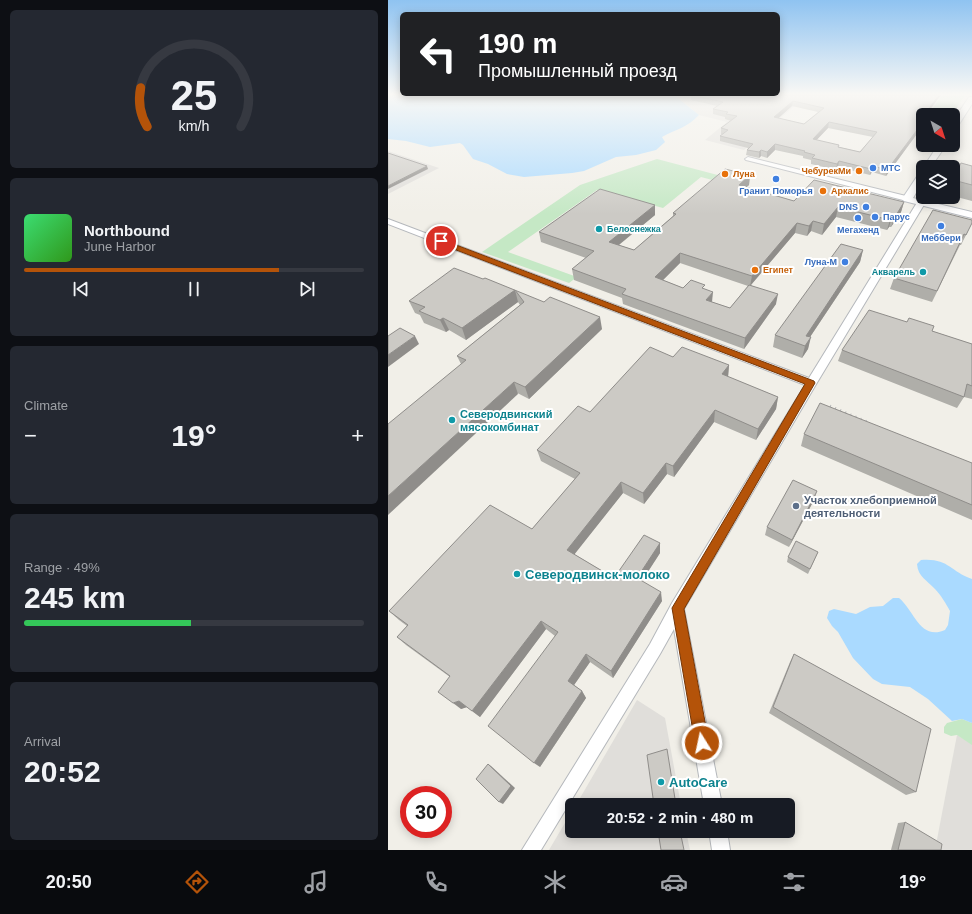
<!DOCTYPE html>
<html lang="en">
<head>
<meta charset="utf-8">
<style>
  :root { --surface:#171b24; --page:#242831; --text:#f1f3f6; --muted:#9ea1a6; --line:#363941; --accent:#b45309 }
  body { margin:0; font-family:Arial,sans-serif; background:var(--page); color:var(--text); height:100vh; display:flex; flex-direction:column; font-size:15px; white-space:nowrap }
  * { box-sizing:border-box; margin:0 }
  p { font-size:13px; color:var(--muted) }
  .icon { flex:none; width:22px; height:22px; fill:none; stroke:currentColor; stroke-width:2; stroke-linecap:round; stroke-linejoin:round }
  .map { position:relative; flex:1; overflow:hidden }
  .sheet { display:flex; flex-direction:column; gap:10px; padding:10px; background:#0d0f14; width:388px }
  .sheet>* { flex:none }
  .guide { position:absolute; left:12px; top:12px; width:380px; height:84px; border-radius:6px; box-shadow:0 2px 10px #0003; background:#202124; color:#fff; overflow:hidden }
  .needle { width:26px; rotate:141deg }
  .fabs { position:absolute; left:528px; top:108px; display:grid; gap:8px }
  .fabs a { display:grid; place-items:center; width:44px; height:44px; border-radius:6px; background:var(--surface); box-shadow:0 2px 10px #0003; font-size:20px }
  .speed { position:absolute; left:12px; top:786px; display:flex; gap:8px; font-size:20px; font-weight:700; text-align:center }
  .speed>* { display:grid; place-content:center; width:52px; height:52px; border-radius:50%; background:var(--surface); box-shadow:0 2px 10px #0003; line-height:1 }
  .speed .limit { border:6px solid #d22; background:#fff; color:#111 }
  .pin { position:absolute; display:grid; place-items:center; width:34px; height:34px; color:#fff; margin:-17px; border:2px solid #fff; border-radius:50%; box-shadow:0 1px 4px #0007 }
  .me { position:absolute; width:44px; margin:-22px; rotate:350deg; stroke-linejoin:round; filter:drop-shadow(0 0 3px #0008) }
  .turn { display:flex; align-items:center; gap:14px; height:84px; padding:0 12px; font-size:18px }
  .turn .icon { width:52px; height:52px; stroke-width:2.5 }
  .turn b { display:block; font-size:28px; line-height:34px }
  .big { font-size:30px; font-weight:700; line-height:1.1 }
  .sheet .widget { flex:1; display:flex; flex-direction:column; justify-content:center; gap:6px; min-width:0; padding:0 14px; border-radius:6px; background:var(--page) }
  .sheet .dial { align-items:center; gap:0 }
  .dial svg { height:104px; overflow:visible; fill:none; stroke:var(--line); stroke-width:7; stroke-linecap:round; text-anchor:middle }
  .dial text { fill:var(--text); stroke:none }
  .song { display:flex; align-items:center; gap:12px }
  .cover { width:48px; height:48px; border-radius:6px; background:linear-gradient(135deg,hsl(140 70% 55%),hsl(110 70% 35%)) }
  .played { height:4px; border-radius:2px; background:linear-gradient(90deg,var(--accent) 75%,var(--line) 75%) }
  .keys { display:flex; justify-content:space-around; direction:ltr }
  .heat { display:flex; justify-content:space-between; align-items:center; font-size:22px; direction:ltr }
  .charge { height:6px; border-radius:3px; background:linear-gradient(90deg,#34c759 49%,var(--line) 0) }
  .trip { position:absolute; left:177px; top:798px; width:230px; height:40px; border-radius:6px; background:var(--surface); box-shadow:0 2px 10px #0003; font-weight:700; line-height:40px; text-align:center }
  .dock { display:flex; height:64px; justify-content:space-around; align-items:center; background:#090b0e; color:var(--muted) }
  .dock .icon { width:28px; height:28px }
  .dock .active { color:var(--accent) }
  .dock b { font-size:18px; color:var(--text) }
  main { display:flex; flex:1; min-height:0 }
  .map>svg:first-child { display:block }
</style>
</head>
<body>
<main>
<section class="sheet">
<div class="widget dial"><svg viewBox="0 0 100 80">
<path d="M14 69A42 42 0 1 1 86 69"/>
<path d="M14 69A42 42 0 0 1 9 39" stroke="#b45309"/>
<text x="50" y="56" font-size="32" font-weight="700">25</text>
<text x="50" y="72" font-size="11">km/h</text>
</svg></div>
<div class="widget">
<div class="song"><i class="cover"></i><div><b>Northbound</b><p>June Harbor</p></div></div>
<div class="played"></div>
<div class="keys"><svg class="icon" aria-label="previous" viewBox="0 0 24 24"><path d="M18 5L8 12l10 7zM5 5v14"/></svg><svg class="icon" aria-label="pause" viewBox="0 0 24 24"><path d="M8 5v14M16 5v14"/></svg><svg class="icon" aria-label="next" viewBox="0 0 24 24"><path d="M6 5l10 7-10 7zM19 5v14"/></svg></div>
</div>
<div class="widget"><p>Climate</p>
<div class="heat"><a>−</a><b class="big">19°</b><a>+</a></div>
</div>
<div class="widget"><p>Range · 49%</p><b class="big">245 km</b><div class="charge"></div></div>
<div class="widget"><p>Arrival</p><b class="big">20:52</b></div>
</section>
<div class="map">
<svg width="584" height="850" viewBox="0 0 584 850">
  <rect width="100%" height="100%" fill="#f1efe8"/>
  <g fill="#e0deda">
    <polygon points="286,95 419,95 356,150 317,140 339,122 311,115"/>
    <polygon points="0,151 51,168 0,194"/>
    <polygon points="249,700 277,718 293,805 188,805"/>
    <polygon points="569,735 584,744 584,850 547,850"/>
    <polygon points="184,811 184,831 298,831 302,850 161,850"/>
  </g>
  <g fill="#c5e8c5">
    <polygon points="554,95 577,95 564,115 540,115"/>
    <polygon points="269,159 341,178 332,182 313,177 275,208 209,190 120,252 189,277 181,283 94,252 192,185"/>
    <polygon points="574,719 584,723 584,745 569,735 563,736 556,733 556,727 559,723"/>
  </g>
  <g fill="#aadaff">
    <path d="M0 95H286L311 115C299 128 288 129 274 137L277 142 268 150 248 155 228 157 196 171 184 173 136 177 119 174 100 164 85 159 75 145 72 143 42 147 18 141 0 139Z"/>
    <path d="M533 560C561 558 561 571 584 579V723L574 719 564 721 540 699 522 687 494 684 485 679 465 658 450 632 444 626 439 618 441 611 446 609 468 614 482 607 495 606 505 598H511C526 610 532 641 557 630L560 625 562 611C558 604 553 595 547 589 539 580 530 577 529 564Z"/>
  </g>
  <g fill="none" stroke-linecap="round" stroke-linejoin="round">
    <defs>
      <g id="minor">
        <polygon points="360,157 522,197 523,199 519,201 358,160 357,159"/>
        <polygon points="530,201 533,201 537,203 427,386 296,609 334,805 316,805 286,629 272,654 153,850 134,850 262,644 284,603 417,385 0,224 0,219 421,378"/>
        <polygon points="321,831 339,831 342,850 324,850"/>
      </g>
      <g id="secondary">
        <polygon points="581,97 584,97 584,104 568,129 565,129 565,121"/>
        <polygon points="550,145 558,145 543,167 535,168"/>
        <polygon points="535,171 535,181 525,198 584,212 584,218 516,201 514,199 532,172"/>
      </g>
    </defs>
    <use href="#minor" stroke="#b5b8bc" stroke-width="2"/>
    <use href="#secondary" stroke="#b6babf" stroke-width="2"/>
    <use href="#minor" fill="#fff" fill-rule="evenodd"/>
    <use href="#secondary" fill="#fff" fill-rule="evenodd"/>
    <polyline stroke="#b6b7b8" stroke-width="2.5" stroke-dasharray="1 4.5" stroke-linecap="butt" points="442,406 480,422"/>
  </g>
  <g fill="#afaea9" fill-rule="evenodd">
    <path d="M300 95H553L535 115V119L534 121V127L498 176 484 172 482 175 450 167 448 170 423 164V160L415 158V156L387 150 379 158 373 156 371 158 358 155 359 150 360 148 332 141V136L335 134H333V128L343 121 337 119V117L325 114V109L329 106 303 100V96ZM404 106 430 112 416 124 390 118ZM440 128 485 137 472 152 451 147 428 140Z"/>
    <polygon points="573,163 584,166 584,201 565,196 565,178"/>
    <path d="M362 175 361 185 358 187 406 201 516 202 513 212 503 227H501L499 230 448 217 434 235 423 231 419 236 407 233 363 285 388 304 356 349 235 304 234 298 186 280 184 269 198 258 153 242 151 232 267 205V215L231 245 246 250 285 216V213ZM292 263 360 286 342 308 324 302 317 289 295 288 275 280Z"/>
    <polygon points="580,231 573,245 572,245 544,302 502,289 506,278"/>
    <polygon points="475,250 472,262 422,337 420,349 414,358 385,347 387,335"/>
    <polygon points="97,278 214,329 141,399 73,364 69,356 132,305 130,302 78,340 61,330 58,332 36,323 32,315 27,313 21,301 95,279"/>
    <polygon points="544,331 584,344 584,399 576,397 569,408 450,361 454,350"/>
    <polygon points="285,357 341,365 340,377 390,397 388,409 368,440 326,422 286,477 279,474 256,504 235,493 186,554 226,578 272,543 272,553 254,581 274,601 225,678 202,662 186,685 194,691 198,698 152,767 167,636 158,629 92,717 79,707 73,709 62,677 18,645 9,637 19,626 11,620 1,611 144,529 187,479 153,461 149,450 202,412"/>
    <polygon points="416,434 584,463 584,520 413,446"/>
    <polygon points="426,500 401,547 377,535 379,527"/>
    <polygon points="430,552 420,574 399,562 400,557"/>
    <polygon points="406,654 528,792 518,795 381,713 402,662"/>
    <polygon points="517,822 553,850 503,850 510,823"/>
  </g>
  <g fill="#8f8d8a">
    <polygon points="551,95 553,95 538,115 536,115"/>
    <polygon points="405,101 404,106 385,123 386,117"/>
    <polygon points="535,116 535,119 530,126 532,121"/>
    <polygon points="441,122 440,128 424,145 425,139"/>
    <polygon points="535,122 534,127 498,176 499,170"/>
    <polygon points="387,144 387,150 379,158 379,152"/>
    <polygon points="373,150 373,156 371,158 371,152"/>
    <polygon points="451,161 450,167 448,170 449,164"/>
    <polygon points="39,166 40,169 0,189 0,186"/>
    <polygon points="485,166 484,172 482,175 483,169"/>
    <polygon points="362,175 361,185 350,195 351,185"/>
    <polygon points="516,202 513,212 503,227 507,217"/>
    <polygon points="267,205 267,215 222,252 221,242"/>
    <polygon points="450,207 448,217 434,235 436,224"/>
    <polygon points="504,217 501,227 499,230 502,220"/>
    <polygon points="425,221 423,231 419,236 421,226"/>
    <polygon points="409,223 407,233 362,286 364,276"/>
    <polygon points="475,250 472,262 416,346 418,336"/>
    <polygon points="292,253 292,263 267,288 267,277"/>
    <polygon points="127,290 130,302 78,340 74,328"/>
    <polygon points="325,292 324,302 318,300"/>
    <polygon points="390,294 388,304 356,349 357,338"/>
    <polygon points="212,317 214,329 141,399 137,387"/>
    <polygon points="55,318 61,330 58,332 52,320"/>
    <polygon points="27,336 31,344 0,367 0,355"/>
    <polygon points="423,337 420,349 414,358 417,346"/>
    <polygon points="341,365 340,377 334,374"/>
    <polygon points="126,382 130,394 0,515 0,496"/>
    <polygon points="390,397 388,409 368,440 370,429"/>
    <polygon points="327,410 326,422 286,477 285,466"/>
    <polygon points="278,463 279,474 256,504 255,493"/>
    <polygon points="233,482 235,493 182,560 179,550"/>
    <polygon points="429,491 426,500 401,547 404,540"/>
    <polygon points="272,543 272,553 250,587 249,578"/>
    <polygon points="273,592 274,601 225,678 223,671"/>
    <polygon points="153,621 158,629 92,717 84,711"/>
    <polygon points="198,654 202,662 184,688 180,681"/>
    <polygon points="194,691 198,698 152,767 146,763"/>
    <polygon points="71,701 79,707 73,709 65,703"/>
    <polygon points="100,764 103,766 127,788 115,804 111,802"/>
  </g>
  <g fill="#cccac5" stroke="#8f8d8a" fill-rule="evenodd">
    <path d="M303 95H551L536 115H535V116L532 121 535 122 499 170 485 166 483 169 451 161 449 164 424 158 427 155 416 152 417 151 387 144 379 152 373 150 371 152 359 150 365 144 332 136 340 130 333 128 349 116 338 114 340 112 325 109 335 102ZM405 101 436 108 416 124 386 117ZM441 122 489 132 472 152 450 147 451 145 425 139Z"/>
    <polygon points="0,153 39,166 0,186"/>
    <polygon points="573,163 584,166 584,185 569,181 570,179 566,177"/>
    <polygon points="337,169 362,175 351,185 406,201 426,180 516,202 507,217 504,217 502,220 450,207 436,224 425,221 421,226 409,223 364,276 292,253 267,277 295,288 303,280 317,285 314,288 325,292 318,300 342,308 361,285 390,294 357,338 234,294 238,289 184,269 206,251 151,232 212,189 267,205 221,242 246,250 288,214 285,213"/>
    <polygon points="545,210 584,220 584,223 578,235 576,234 549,291 506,278"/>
    <polygon points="453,244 475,250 418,336 423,337 417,346 387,335"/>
    <polygon points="66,268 95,279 97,278 156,302 162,297 212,317 137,387 126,382 0,496 0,424 78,360 69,356 136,302 127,290 74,328 55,318 52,320 31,311 37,307 21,301"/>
    <polygon points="481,310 519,322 521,318 546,326 544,331 584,344 584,386 579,384 576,397 454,350"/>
    <polygon points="12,328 27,336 0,355 0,336"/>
    <polygon points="262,347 285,357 294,347 341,365 334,374 390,397 370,429 327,410 285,466 278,463 255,493 233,482 179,550 226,578 256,535 272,543 249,578 273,592 223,671 198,654 180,681 194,691 146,763 100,726 170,632 153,621 84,711 71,701 65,703 50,692 62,676 9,637 20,625 1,611 102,505 144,529 192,473 149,450 190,406 202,412"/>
    <polygon points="432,403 584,463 584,505 416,434"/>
    <polygon points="405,480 429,491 404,540 379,527"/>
    <polygon points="408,541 430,552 422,569 400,557"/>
    <polygon points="406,654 543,729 528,792 385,707"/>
    <polygon points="279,749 288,805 266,805 259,755"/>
    <polygon points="100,764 123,786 111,802 88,779"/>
    <polygon points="517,822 554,844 553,850 510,850"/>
    <polygon points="270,831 292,831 296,850 273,850"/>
  </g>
  <linearGradient id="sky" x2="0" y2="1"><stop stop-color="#8fc3f1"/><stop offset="0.44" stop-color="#f9f8f5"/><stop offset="1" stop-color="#f9f8f5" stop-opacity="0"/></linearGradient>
  <rect width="584" height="214" fill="url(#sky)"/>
  <polygon fill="#b45309" stroke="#753606" points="50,240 55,240 426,381 427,383 296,609 321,743 319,748 314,750 309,748 307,743 284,608 417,384 50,243"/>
  <g fill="#3f7fe0" stroke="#fff" stroke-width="1.5">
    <circle cx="485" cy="168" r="4"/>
    <circle cx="388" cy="179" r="4"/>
    <circle cx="478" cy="207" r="4"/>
    <circle cx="487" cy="217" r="4"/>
    <circle cx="470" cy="218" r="4"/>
    <circle cx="553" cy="226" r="4"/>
    <circle cx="457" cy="262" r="4"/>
  </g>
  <g fill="#e8710a" stroke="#fff" stroke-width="1.5">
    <circle cx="471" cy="171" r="4"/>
    <circle cx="337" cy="174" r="4"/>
    <circle cx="435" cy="191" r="4"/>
    <circle cx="367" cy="270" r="4"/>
  </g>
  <g fill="#0f9aa8" stroke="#fff" stroke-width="1.5">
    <circle cx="211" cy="229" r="4"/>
    <circle cx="535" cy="272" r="4"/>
    <circle cx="64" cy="420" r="4"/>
    <circle cx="129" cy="574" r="4"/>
    <circle cx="273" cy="782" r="4"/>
  </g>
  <circle fill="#5c6f8a" stroke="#fff" stroke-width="1.5" cx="408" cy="506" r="4"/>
  <g text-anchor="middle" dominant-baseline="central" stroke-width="4" stroke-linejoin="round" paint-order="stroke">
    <g font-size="9" font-weight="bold" fill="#366cbe" stroke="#fff">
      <text x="493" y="168" text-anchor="start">МТС</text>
      <text x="388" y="191">Гранит Поморья</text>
      <text x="470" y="207" text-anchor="end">DNS</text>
      <text x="495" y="217" text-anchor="start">Парус</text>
      <text x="470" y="230">Мегахенд</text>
      <text x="553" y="238">Меббери</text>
      <text x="449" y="262" text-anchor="end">Луна-М</text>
    </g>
    <g font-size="9" font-weight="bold" fill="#c56008" stroke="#fff" text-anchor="start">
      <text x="463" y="171" text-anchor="end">ЧебурекМи</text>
      <text x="345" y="174">Луна</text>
      <text x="443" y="191">Аркалис</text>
      <text x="375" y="270">Египет</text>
    </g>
    <g font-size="9" font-weight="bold" fill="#0d838f" stroke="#fff" text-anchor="start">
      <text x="219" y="229">Белоснежка</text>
      <text x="527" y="272" text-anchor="end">Акварель</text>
    </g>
    <g font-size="11" font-weight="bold" fill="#0d838f" stroke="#fff" text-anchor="start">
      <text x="72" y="414">Северодвинский<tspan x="72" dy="13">мясокомбинат</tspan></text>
    </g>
    <g font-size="11" font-weight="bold" fill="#4e5e75" stroke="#fff" text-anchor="start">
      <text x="416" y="500">Участок хлебоприемной<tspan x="416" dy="13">деятельности</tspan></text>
    </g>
    <g font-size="13" font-weight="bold" fill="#0d838f" stroke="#fff" text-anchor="start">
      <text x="137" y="574">Северодвинск-молоко</text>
      <text x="281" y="782">AutoCare</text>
    </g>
  </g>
</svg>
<div class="fabs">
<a><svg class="needle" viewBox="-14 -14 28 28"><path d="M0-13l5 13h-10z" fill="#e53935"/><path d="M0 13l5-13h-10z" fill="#9ea1a6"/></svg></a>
<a><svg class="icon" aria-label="layers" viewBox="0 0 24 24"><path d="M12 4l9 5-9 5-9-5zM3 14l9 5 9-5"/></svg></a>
</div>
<div class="speed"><div class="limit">30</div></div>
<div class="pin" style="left:53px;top:241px;background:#d93025"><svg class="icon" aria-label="arrive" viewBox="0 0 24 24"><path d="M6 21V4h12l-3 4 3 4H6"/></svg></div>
<svg class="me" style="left:314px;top:743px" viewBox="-20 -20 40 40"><circle r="17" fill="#b45309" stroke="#fff" stroke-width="3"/><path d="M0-11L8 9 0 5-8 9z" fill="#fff"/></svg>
<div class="trip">20:52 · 2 min · 480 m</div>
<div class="guide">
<div class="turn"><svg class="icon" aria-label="left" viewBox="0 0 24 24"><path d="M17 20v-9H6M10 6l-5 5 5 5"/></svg><div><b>190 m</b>Промышленный проезд</div></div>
</div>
</div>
</main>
<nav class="dock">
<b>20:50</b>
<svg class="icon active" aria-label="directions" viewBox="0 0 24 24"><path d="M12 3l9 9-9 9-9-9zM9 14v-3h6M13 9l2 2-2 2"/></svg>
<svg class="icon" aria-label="music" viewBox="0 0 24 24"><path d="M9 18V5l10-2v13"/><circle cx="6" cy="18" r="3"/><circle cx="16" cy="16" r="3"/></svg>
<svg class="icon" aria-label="phone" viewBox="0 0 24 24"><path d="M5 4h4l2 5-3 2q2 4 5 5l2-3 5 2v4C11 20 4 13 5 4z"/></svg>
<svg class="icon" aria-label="climate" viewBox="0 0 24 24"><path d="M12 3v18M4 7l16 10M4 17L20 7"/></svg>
<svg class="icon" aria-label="car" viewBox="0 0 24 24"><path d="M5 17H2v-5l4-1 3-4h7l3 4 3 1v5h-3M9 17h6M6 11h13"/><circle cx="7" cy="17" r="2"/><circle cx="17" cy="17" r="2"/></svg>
<svg class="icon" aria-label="filters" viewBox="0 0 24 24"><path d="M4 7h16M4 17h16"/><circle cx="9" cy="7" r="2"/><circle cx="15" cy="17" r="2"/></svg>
<b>19°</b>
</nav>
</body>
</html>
